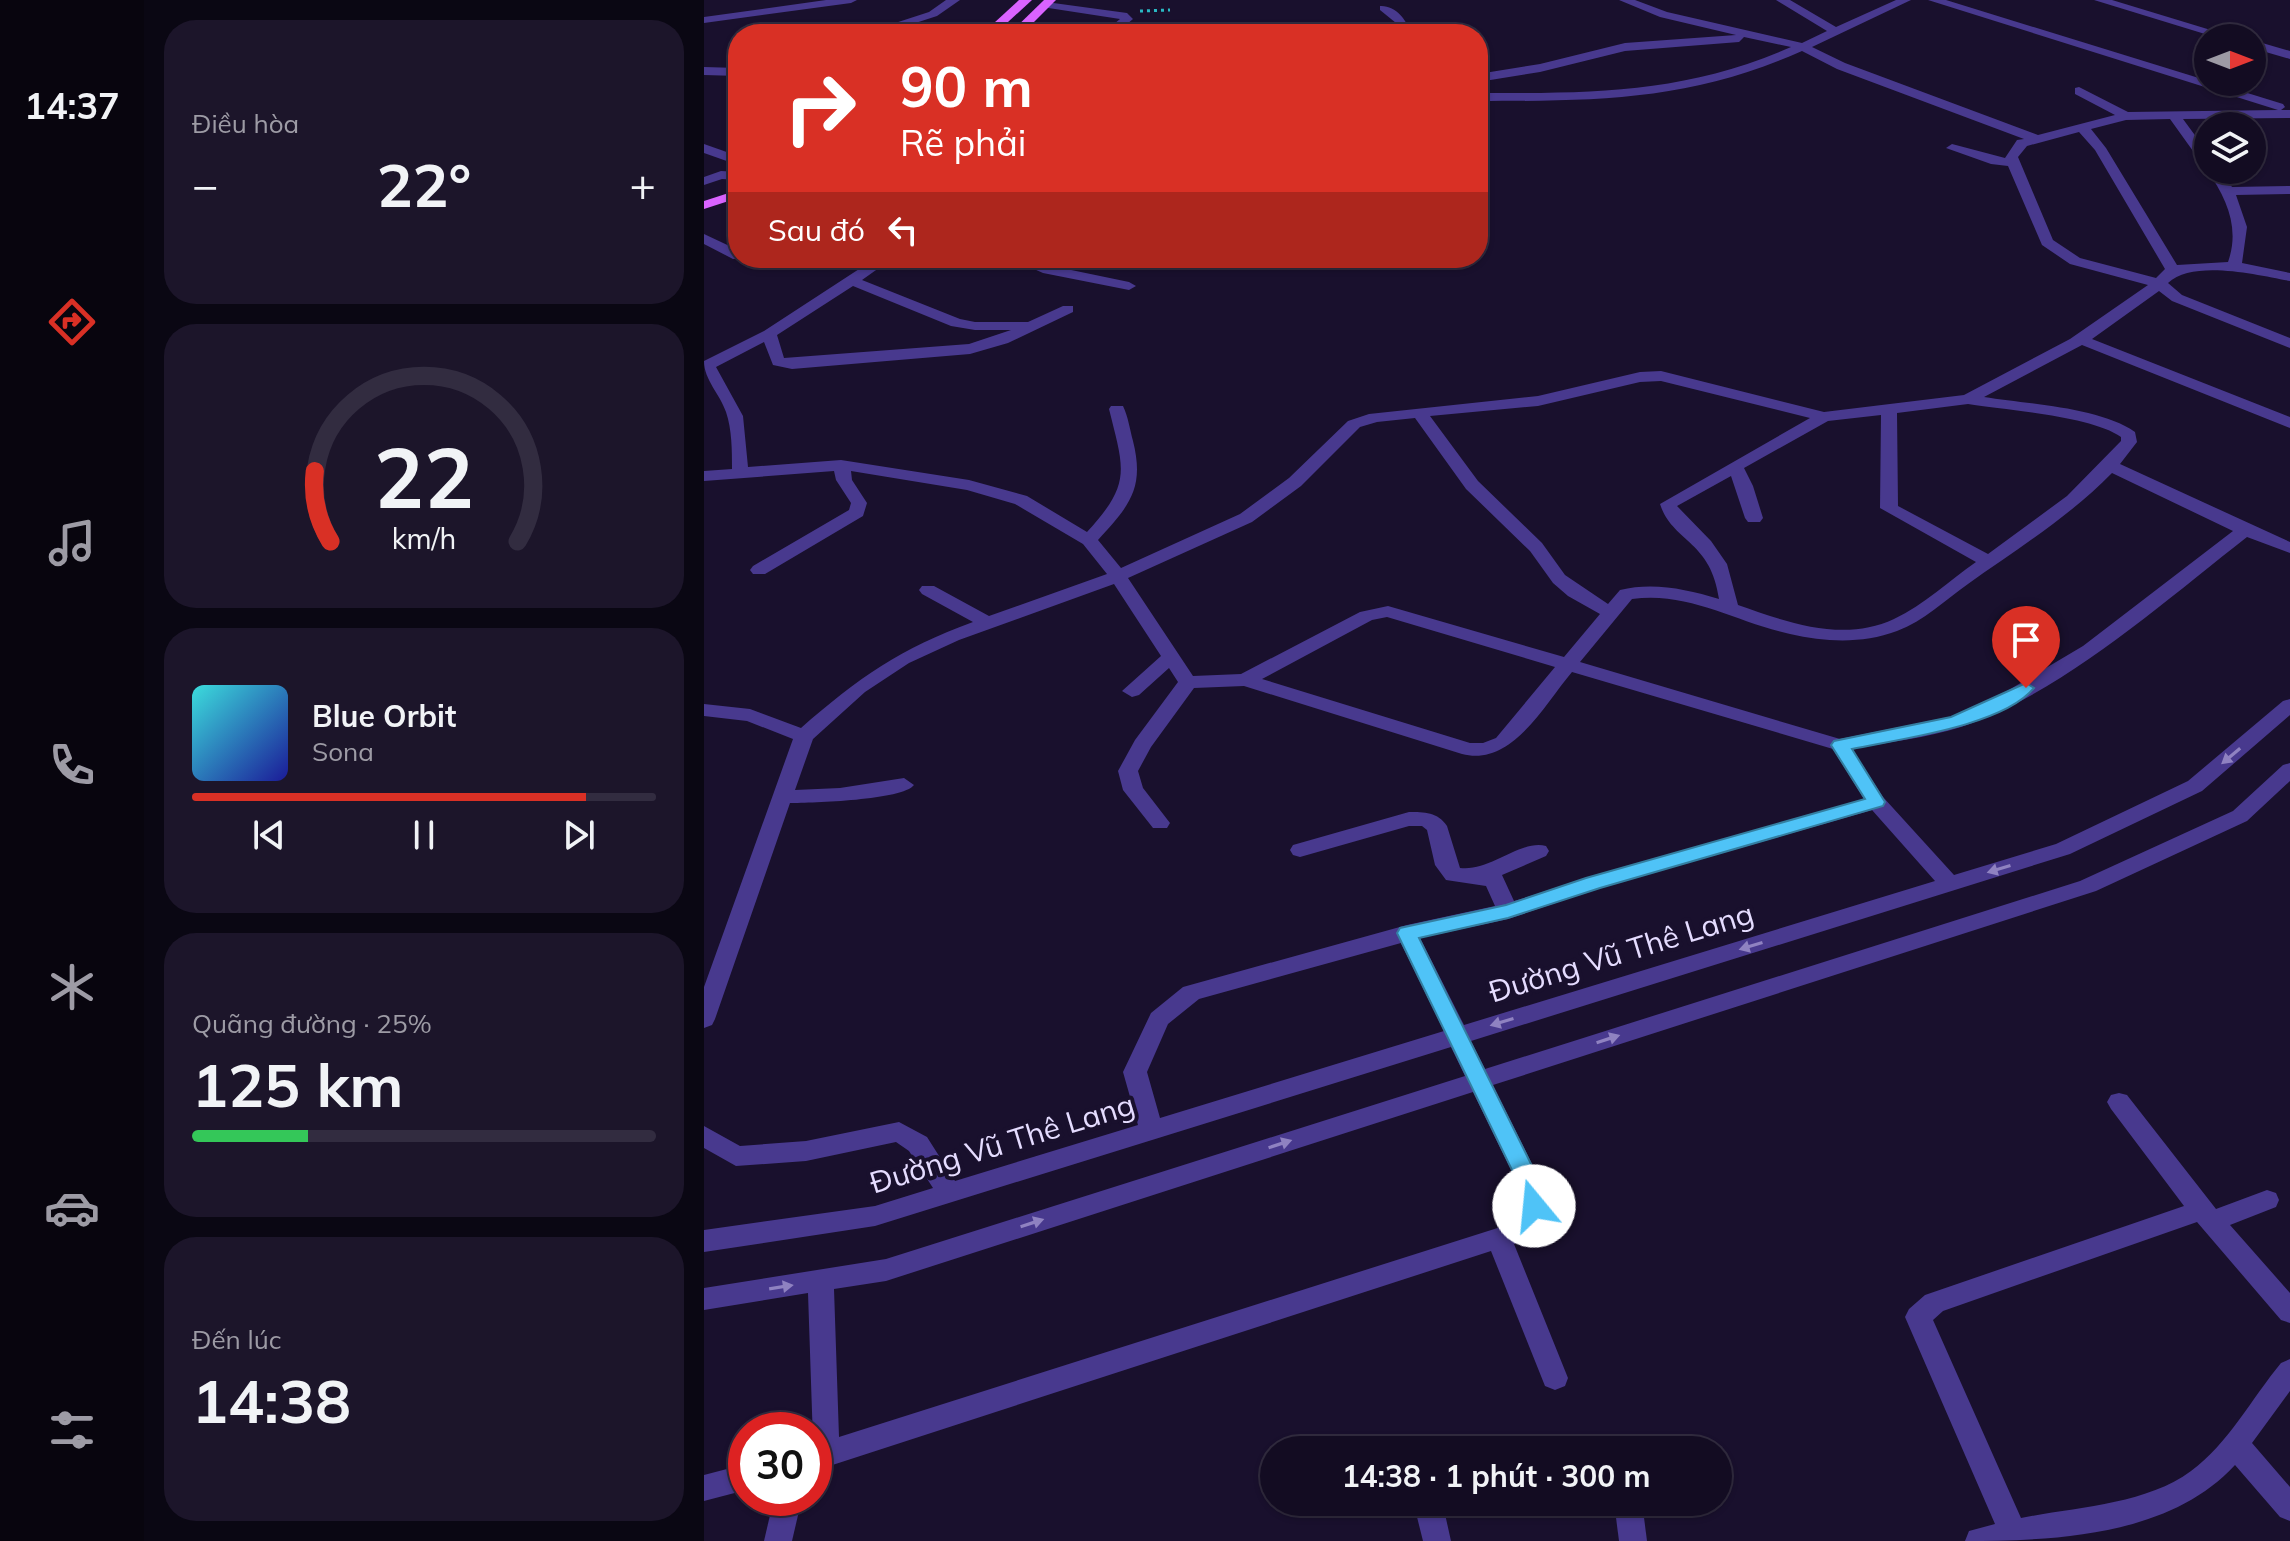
<!DOCTYPE html>
<html lang="vi">
<head>
<meta charset="utf-8">
<style>
  :root { --surface:#130c22; --page:#1c152a; --text:#f1f3f6; --muted:#9d9ba5; --line:#322c40; --accent:#d93025 }
  body { margin:0; font-family:Mulish,sans-serif; background:var(--page); color:var(--text); height:100vh; display:flex; flex-direction:column; font-size:30px; white-space:nowrap }
  * { box-sizing:border-box; margin:0 }
  p { font-size:26px; color:var(--muted) }
  .icon { flex:none; width:44px; height:44px; fill:none; stroke:currentColor; stroke-width:2; stroke-linecap:round; stroke-linejoin:round }
  .map { position:relative; flex:1; overflow:hidden }
  .details { display:flex; flex-direction:column; gap:20px; padding:20px; background:#0a0713; width:560px }
  .details>* { flex:none }
  .guide { position:absolute; left:24px; top:24px; width:760px; height:244px; border-radius:32px; box-shadow:0 2px 6px #0004,0 0 0 2px var(--line); background:#d93025; color:#fff; overflow:hidden }
  .needle { width:52px; rotate:90deg }
  .controls { position:absolute; left:1490px; top:24px; display:grid; gap:16px }
  .controls a { display:grid; place-items:center; width:72px; height:72px; border-radius:50%; background:var(--surface); box-shadow:0 2px 6px #0004,0 0 0 2px var(--line); font-size:40px }
  .speed { position:absolute; left:24px; top:1412px; display:flex; gap:16px; font-size:40px; font-weight:700; text-align:center }
  .speed>* { display:grid; place-content:center; width:104px; height:104px; border-radius:50%; background:var(--surface); box-shadow:0 2px 6px #0004,0 0 0 2px var(--line); line-height:1 }
  .speed .limit { border:12px solid #d22; background:#fff; color:#111 }
  .pin { position:absolute; display:grid; place-items:center; width:68px; height:68px; color:#fff; margin:-82px -34px; border-radius:50% 50% 50% 0; rotate:-45deg; box-shadow:0 0 8px #0007 }
  .pin .icon { rotate:45deg }
  .me { position:absolute; width:88px; margin:-44px; rotate:343deg; stroke-linejoin:round; filter:drop-shadow(0 0 6px #0008) }
  .turn { display:flex; align-items:center; gap:28px; height:168px; padding:0 40px; font-size:36px }
  .turn .icon { width:104px; height:104px; stroke-width:2.5 }
  .turn b { display:block; font-size:56px; line-height:68px }
  .then { display:flex; align-items:center; height:76px; padding:0 40px; background:#0003; gap:16px; font-size:30px }
  .big { font-size:60px; font-weight:700; line-height:1.1 }
  .details .tile { flex:1; display:flex; flex-direction:column; justify-content:center; gap:12px; min-width:0; padding:0 28px; border-radius:32px; background:var(--page) }
  .details .dial { align-items:center; gap:0 }
  .dial svg { height:208px; overflow:visible; fill:none; stroke:var(--line); stroke-width:7; stroke-linecap:round; text-anchor:middle }
  .dial text { fill:var(--text); stroke:none }
  .song { display:flex; align-items:center; gap:24px }
  .cover { width:96px; height:96px; border-radius:12px; background:linear-gradient(135deg,hsl(180 70% 55%),hsl(240 70% 35%)) }
  .played { height:8px; border-radius:4px; background:linear-gradient(90deg,var(--accent) 85%,var(--line) 85%) }
  .keys { display:flex; justify-content:space-around; direction:ltr }
  .heat { display:flex; justify-content:space-between; align-items:center; font-size:44px; direction:ltr }
  .charge { height:12px; border-radius:6px; background:linear-gradient(90deg,#34c759 25%,var(--line) 0) }
  .trip { position:absolute; left:556px; top:1436px; width:472px; height:80px; border-radius:40px; background:var(--surface); box-shadow:0 2px 6px #0004,0 0 0 2px var(--line); font-weight:700; line-height:80px; text-align:center }
  main { display:flex; flex:1; min-height:0 }
  .dock { display:flex; flex-direction:column; width:144px; justify-content:space-around; align-items:center; background:#08050e; color:var(--muted) }
  .dock .icon { width:56px; height:56px }
  .dock .current { color:var(--accent) }
  .dock b { font-size:36px; color:var(--text) }
  .map>svg:first-child { display:block }
</style>
</head>
<body>
<main>
<nav class="dock">
<b>14:37</b>
<svg class="icon current" aria-label="directions" viewBox="0 0 24 24"><path d="M12 3l9 9-9 9-9-9zM9 14v-3h6M13 9l2 2-2 2"/></svg>
<svg class="icon" aria-label="music" viewBox="0 0 24 24"><path d="M9 18V5l10-2v13"/><circle cx="6" cy="18" r="3"/><circle cx="16" cy="16" r="3"/></svg>
<svg class="icon" aria-label="phone" viewBox="0 0 24 24"><path d="M5 4h4l2 5-3 2q2 4 5 5l2-3 5 2v4C11 20 4 13 5 4z"/></svg>
<svg class="icon" aria-label="climate" viewBox="0 0 24 24"><path d="M12 3v18M4 7l16 10M4 17L20 7"/></svg>
<svg class="icon" aria-label="car" viewBox="0 0 24 24"><path d="M5 17H2v-5l4-1 3-4h7l3 4 3 1v5h-3M9 17h6M6 11h13"/><circle cx="7" cy="17" r="2"/><circle cx="17" cy="17" r="2"/></svg>
<svg class="icon" aria-label="filters" viewBox="0 0 24 24"><path d="M4 7h16M4 17h16"/><circle cx="9" cy="7" r="2"/><circle cx="15" cy="17" r="2"/></svg>
</nav>
<section class="details">
<div class="tile"><p>Điều hòa</p>
<div class="heat"><a>−</a><b class="big">22°</b><a>+</a></div>
</div>
<div class="tile dial"><svg viewBox="0 0 100 80">
<path d="M14 69A42 42 0 1 1 86 69"/>
<path d="M14 69A42 42 0 0 1 8 42" stroke="#d93025"/>
<text x="50" y="56" font-size="32" font-weight="700">22</text>
<text x="50" y="72" font-size="11">km/h</text>
</svg></div>
<div class="tile">
<div class="song"><i class="cover"></i><div><b>Blue Orbit</b><p>Sona</p></div></div>
<div class="played"></div>
<div class="keys"><svg class="icon" aria-label="previous" viewBox="0 0 24 24"><path d="M18 5L8 12l10 7zM5 5v14"/></svg><svg class="icon" aria-label="pause" viewBox="0 0 24 24"><path d="M8 5v14M16 5v14"/></svg><svg class="icon" aria-label="next" viewBox="0 0 24 24"><path d="M6 5l10 7-10 7zM19 5v14"/></svg></div>
</div>
<div class="tile"><p>Quãng đường · 25%</p><b class="big">125 km</b><div class="charge"></div></div>
<div class="tile"><p>Đến lúc</p><b class="big">14:38</b></div>
</section>
<div class="map">
<svg width="1586" height="1541" viewBox="0 0 1586 1541">
  <rect width="100%" height="100%" fill="#19102d"/>
  <g fill="none" stroke-linecap="round" stroke-linejoin="round">
    <polyline stroke="#2ab9c4" stroke-width="3" stroke-dasharray="3 4" stroke-linecap="butt" points="436,11 466,10"/>
    <g fill="#48398e" fill-rule="evenodd">
      <polygon points="122,0 153,0 147,3 0,23 0,17"/>
      <polygon points="242,0 256,0 233,16 193,29 191,34 179,34 185,25 225,12"/>
      <path d="M915 0H931L963 12 1098 43 1123 31 1072 0H1086L1132 27 1192 0H1207L1108 47 1141 63 1334 135 1411 115 1371 94V88L1375 87 1424 112 1574 110 1224 0H1242L1579 104 1581 107 1577 110H1586V118L1479 119 1504 153V166L1499 165 1466 119 1422 120 1387 129 1402 148 1473 265 1524 262C1536 228 1523 199 1503 170L1504 169 1517 170 1528 187 1586 186V194L1532 195 1543 227 1538 263 1586 273V281C1554 275 1489 259 1464 283L1478 295 1586 338V348L1468 301 1455 291 1388 339 1586 417V428L1378 345 1280 397C1323 404 1395 407 1431 432L1433 442 1416 464 1586 542V553L1543 537C1458 603 1360 692 1257 727 1223 738 1184 742 1148 749L1179 797 1250 875 1352 844 1484 781 1579 701 1586 699V715L1498 791 1366 854 767 1041 781 1069 1376 881 1529 811 1579 765 1586 763V781L1543 821 1392 891 789 1085 833 1174 842 1206 821 1240 810 1244 864 1378 861 1386 851 1390 841 1386 787 1251 110 1471 104 1293 0 1310V1288L182 1259 761 1076 747 1047 171 1226 0 1252V1230L171 1206 229 1188 205 1151 192 1142 102 1161 32 1166 0 1148V1126L36 1146 102 1141 195 1122 223 1137 251 1181 434 1125 419 1072 447 1013 479 987 703 925 791 906 782 886 742 880 731 865 723 830 718 826H705L596 857 589 855 586 850 589 845 705 812C720 812 734 812 743 826L756 868C786 872 817 839 842 846L845 851 842 856 798 875 810 901 1160 799 1129 749 868 672C840 705 808 767 758 754L540 686 490 688 447 747 434 771 439 788 466 823 463 828H449L419 790 414 771 431 740 474 682 465 668 435 695 428 697 418 691 457 656 410 584 255 640 205 663 161 692 109 739 91 790 136 788 200 778 210 785C199 800 108 803 86 803L11 1019 8 1025 0 1028V987L89 739 43 721 0 716V704L46 709 97 728C154 678 197 648 269 622L218 594 215 590 218 586H230L285 616 403 574 379 544 311 504 263 490 147 471 148 480 163 503 159 516 61 574H49L46 570 49 566 145 510 147 503 132 480 130 471 0 481V471L28 469C28 450 28 430 22 412 16 394 0 380 0 361L60 331 172 258H189L158 280 256 319 271 322H324L359 306H369V312L304 343 266 354 88 369 69 365 60 342 12 367 39 416 44 467 137 460 265 480 323 496 383 532C428 483 420 470 405 409L407 406H419C424 416 426 430 429 441 441 489 425 506 394 540L417 568 536 514 585 478 644 421 665 414 834 396 936 372 957 371 1120 412 1260 395 1366 339 1444 285 1366 264 1338 245 1304 166 1287 164 1242 148 1248 144 1301 158 1313 140 1320 139 1133 69 1098 51C986 101 894 101 774 101V93C889 93 979 94 1087 47L1040 37 1035 42 921 51 836 72 774 82V74L836 64 921 43 1032 35 956 17ZM1375 132 1391 150 1461 269 1452 278 1376 258 1349 240 1314 157 1323 146ZM149 286 247 326 271 330H307L265 344 80 358 73 335ZM957 381 1106 418 956 504C968 542 1007 540 1015 599 982 589 949 582 916 590L904 604 861 575 838 543 774 481 726 416 834 406 936 382ZM1264 404C1302 410 1388 416 1417 437V441L1363 496 1284 554 1194 506 1193 413ZM1177 415 1176 508 1272 562C1246 580 1220 605 1190 619 1139 643 1083 622 1034 605L1023 564 1007 541 973 506 1027 476 1041 518 1044 522H1056L1059 518 1049 486 1040 468 1124 421ZM711 418 762 489 826 551 849 583 864 596 896 614 860 657 684 606 656 612 537 674 489 676 424 578 548 522 597 486 656 427 673 422ZM1408 473 1529 531 1379 646 1293 697 1246 717 1136 739 876 662 928 599C985 591 1031 622 1086 634 1122 642 1158 644 1193 631 1220 621 1241 600 1264 584 1313 549 1365 517 1408 473ZM683 617 851 667 792 738 779 743H766L558 679 668 620ZM1168 810 1231 881 760 1025 716 938 804 919 896 888ZM697 943 740 1031 456 1118 443 1072 464 1024 495 999ZM769 1092 809 1174 817 1205 803 1225 135 1437 130 1289 182 1281Z"/>
      <polygon points="1390,0 1408,0 1533,38 1514,38"/>
      <polygon points="342,2 423,13 429,19 411,34 398,34 416,19 338,7 338,3"/>
      <path d="M676 6C691 5 704 20 706 34H694L692 23 676 10Z"/>
      <polygon points="1548,40 1586,51 1586,59 1548,48"/>
      <polygon points="0,67 34,68 34,76 0,75"/>
      <polygon points="0,144 34,156 34,165 0,153"/>
      <polygon points="17,171 34,172 34,180 18,179 0,185 0,177"/>
      <polygon points="0,234 34,250 34,258 40,258 29,259 0,244"/>
      <polygon points="305,258 325,258 348,266 425,282 432,286 425,290 339,273"/>
      <path d="M1415 1093 1423 1095 1512 1209 1563 1190 1572 1193 1575 1200 1572 1207 1526 1225 1586 1293V1323L1577 1320 1493 1222 1239 1311 1229 1320 1317 1518C1371 1507 1441 1505 1487 1471 1524 1444 1548 1398 1577 1363L1586 1359V1391L1548 1443 1586 1487V1521L1576 1517 1531 1465C1466 1536 1351 1541 1261 1541L1265 1531 1291 1524 1201 1317 1205 1309 1221 1295 1480 1206 1407 1109 1403 1102 1407 1095Z"/>
      <polygon points="42,1464 42,1490 0,1501 0,1475"/>
      <polygon points="70,1498 98,1498 88,1541 60,1541"/>
      <polygon points="714,1502 749,1502 741,1514 747,1541 719,1541 711,1509"/>
      <polygon points="910,1502 938,1502 943,1541 915,1541"/>
    </g>
    <g fill="#da63ff" fill-rule="evenodd">
      <polygon points="315,0 328,0 291,34 278,34"/>
      <polygon points="340,0 352,0 318,34 305,34"/>
      <polygon points="34,190 34,198 0,209 0,201"/>
    </g>
  </g>
  <defs><path id="oneway-solid" d="M-6-.8H1V-3.2L6.5 0L1 3.2V.8H-6Z" transform="scale(2)"/></defs>
  <g fill="#8f82c1">
    <use href="#oneway-solid" transform="translate(1527 756) rotate(140)"/>
    <use href="#oneway-solid" transform="translate(1295 869) rotate(163)"/>
    <use href="#oneway-solid" transform="translate(1047 946) rotate(163)"/>
    <use href="#oneway-solid" transform="translate(798 1022) rotate(163)"/>
    <use href="#oneway-solid" transform="translate(904 1039) rotate(-18)"/>
    <use href="#oneway-solid" transform="translate(576 1144) rotate(-18)"/>
    <use href="#oneway-solid" transform="translate(328 1223) rotate(-18)"/>
    <use href="#oneway-solid" transform="translate(77 1287) rotate(-9)"/>
  </g>
  <path fill="#4fc3f7" stroke="#337fa1" stroke-width="2" d="M1322 683 1330 688C1299 726 1195 739 1148 749L1181 802 1179 806 896 888 804 918 715 938 832 1174 841 1206 838 1213 830 1215 822 1213 810 1174 693 933 696 928 802 905 882 878 1161 799 1127 745 1130 741 1247 717Z"/>
  <g text-anchor="middle" dominant-baseline="central" stroke-width="8" stroke-linejoin="round" paint-order="stroke">
    <g font-size="30" fill="#e5dcff" stroke="#19102d">
      <text transform="translate(917 952) rotate(-17)">Đường Vũ Thê Lang</text>
      <text transform="translate(298 1143) rotate(-17)">Đường Vũ Thê Lang</text>
    </g>
  </g>
</svg>
<div class="controls">
<a><svg class="needle" viewBox="-14 -14 28 28"><path d="M0-13l5 13h-10z" fill="#e53935"/><path d="M0 13l5-13h-10z" fill="#9d9ba5"/></svg></a>
<a><svg class="icon" aria-label="layers" viewBox="0 0 24 24"><path d="M12 4l9 5-9 5-9-5zM3 14l9 5 9-5"/></svg></a>
</div>
<div class="speed"><div class="limit">30</div></div>
<div class="pin" style="left:1322px;top:688px;background:#d93025"><svg class="icon" aria-label="arrive" viewBox="0 0 24 24"><path d="M6 21V4h12l-3 4 3 4H6"/></svg></div>
<svg class="me" style="left:830px;top:1206px" viewBox="-20 -20 40 40"><circle r="19" fill="#fff"/><path d="M0-13L10 11 0 6-10 11z" fill="#4fc3f7"/></svg>
<div class="trip">14:38 · 1 phút · 300 m</div>
<div class="guide">
<div class="turn"><svg class="icon" aria-label="right" viewBox="0 0 24 24"><path d="M7 20v-9h11M14 6l5 5-5 5"/></svg><div><b>90 m</b>Rẽ phải</div></div>
<div class="then">Sau đó<svg class="icon" aria-label="left" viewBox="0 0 24 24"><path d="M17 20v-9H6M10 6l-5 5 5 5"/></svg></div>
</div>
</div>
</main>
</body>
</html>
